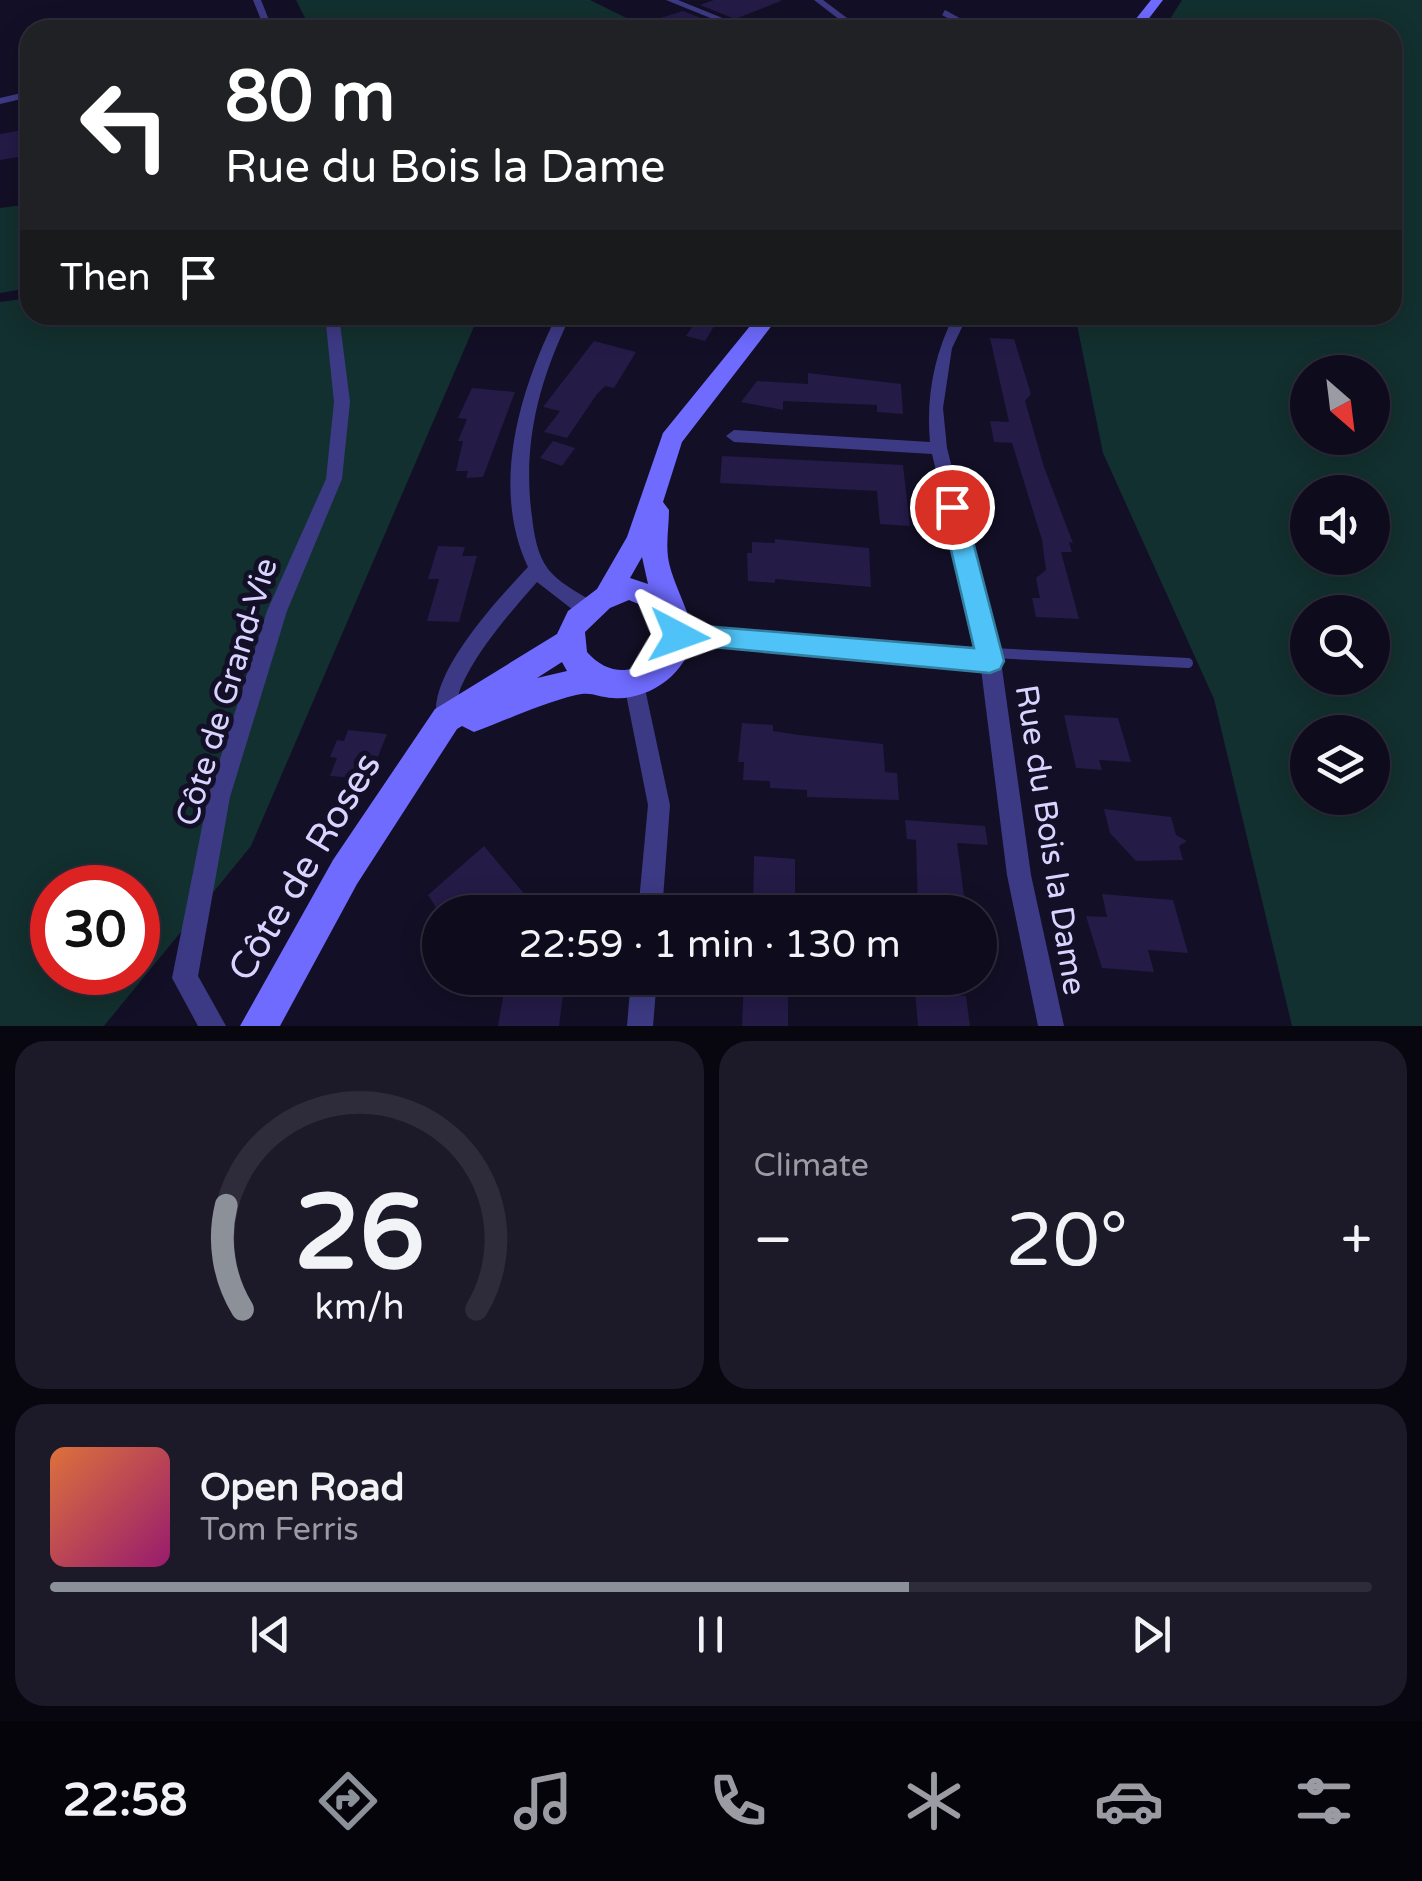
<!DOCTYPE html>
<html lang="en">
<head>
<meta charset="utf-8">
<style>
  :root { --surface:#0e0b1c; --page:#1c1929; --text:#f1f3f6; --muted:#9b9ba3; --line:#2e2b3b; --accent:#8c9099 }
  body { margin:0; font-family:"Varela Round",sans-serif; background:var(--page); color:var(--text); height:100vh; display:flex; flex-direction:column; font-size:38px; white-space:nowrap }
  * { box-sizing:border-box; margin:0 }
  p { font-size:32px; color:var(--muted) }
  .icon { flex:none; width:55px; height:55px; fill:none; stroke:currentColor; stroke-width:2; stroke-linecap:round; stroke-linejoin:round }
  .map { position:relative; height:1026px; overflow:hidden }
  .side { display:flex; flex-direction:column; gap:15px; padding:15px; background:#08060f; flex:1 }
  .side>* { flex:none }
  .banner { position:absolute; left:20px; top:20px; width:1382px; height:305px; border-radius:30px; box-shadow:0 5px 25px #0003,0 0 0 2px var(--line); background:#202124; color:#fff; overflow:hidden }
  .needle { width:65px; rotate:152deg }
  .controls { position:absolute; left:1290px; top:355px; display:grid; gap:20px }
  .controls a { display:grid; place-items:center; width:100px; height:100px; border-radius:50%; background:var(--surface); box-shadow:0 5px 25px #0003,0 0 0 2px var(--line); font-size:50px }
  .speed { position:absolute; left:30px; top:865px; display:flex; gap:20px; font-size:50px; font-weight:700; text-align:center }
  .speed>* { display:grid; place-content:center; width:130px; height:130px; border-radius:50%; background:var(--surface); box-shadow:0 5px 25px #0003,0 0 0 2px var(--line); line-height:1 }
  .speed .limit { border:15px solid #d22; background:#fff; color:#111 }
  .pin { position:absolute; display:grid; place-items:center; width:85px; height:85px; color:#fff; margin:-42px; border:5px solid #fff; border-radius:50%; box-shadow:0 2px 10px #0007 }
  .me { position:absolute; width:110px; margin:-55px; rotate:94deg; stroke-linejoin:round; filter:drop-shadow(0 0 8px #0008) }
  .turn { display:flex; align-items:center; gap:35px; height:210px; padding:0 40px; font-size:45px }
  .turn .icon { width:130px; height:130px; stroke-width:2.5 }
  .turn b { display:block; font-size:70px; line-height:85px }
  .then { display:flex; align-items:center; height:95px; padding:0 40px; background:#0003; gap:20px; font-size:38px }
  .big { font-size:75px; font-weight:600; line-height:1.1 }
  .side .widget { flex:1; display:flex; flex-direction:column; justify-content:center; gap:15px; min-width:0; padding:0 35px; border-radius:30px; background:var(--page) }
  .side .dial { align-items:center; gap:0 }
  .dial svg { height:260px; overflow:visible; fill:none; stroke:var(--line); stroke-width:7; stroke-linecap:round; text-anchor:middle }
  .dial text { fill:var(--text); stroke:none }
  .song { display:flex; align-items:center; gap:30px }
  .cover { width:120px; height:120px; border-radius:15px; background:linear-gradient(135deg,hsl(20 70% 55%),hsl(320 70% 35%)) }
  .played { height:10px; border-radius:5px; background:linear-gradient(90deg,var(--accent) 65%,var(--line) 65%) }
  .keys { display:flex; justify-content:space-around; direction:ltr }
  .heat { display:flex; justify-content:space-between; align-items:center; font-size:55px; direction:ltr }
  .side .tiles { flex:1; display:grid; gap:15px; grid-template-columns:1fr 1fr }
  .widget:last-child { grid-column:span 2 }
  .trip { position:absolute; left:422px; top:895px; width:575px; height:100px; border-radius:50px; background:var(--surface); box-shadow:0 5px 25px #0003,0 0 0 2px var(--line); font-weight:600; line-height:100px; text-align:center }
  .dock { display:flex; height:160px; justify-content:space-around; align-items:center; background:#06040b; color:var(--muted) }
  .dock .icon { width:70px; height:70px }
  .dock .active { color:var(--accent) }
  .dock b { font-size:45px; color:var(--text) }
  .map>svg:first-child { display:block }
</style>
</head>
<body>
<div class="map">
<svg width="1422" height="1026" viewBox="0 0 1422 1026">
  <rect width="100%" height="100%" fill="#130f26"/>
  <g fill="#12302f" fill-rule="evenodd">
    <polygon points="296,0 590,0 651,30 311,30"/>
    <path d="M1182 0H1422V1026H1292L1214 699 1103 453 1075 315H1392V30H1163ZM1372 372V438H1308V372ZM1372 492V558H1308V492ZM1372 612V678H1308V612ZM1372 732V798H1308V732Z"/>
    <polygon points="30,204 30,288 0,293 0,208"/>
    <path d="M30 298V315H479L251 846 104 1026H0V302ZM52 888H138V972H52Z"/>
  </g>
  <g fill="#241b47">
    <polygon points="714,0 780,0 781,1 735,19 700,5"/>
    <polygon points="683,11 719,25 681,30 657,19"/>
    <polygon points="22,130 20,138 30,136 30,155 0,160 0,134"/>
    <polygon points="700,315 721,315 705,341 686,336"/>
    <polygon points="990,338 1014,339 1031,394 1025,401 1044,467 1073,543 1069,542 1072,552 1061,552 1079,619 1036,617 1032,598 1040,598 1036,578 1046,570 1042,540 1012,443 994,442 990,421 1009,422"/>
    <polygon points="594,341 636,352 614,388 605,386 597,394 567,438 544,432 560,411 543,407"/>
    <polygon points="808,373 901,384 903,414 877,412 877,405 783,401 783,410 741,402 757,381 808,384"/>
    <polygon points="472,388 515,392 483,477 466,478 468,471 456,471 463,441 458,441 467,419 458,418"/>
    <polygon points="553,441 575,448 562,466 540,458"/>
    <polygon points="722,456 903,465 910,526 880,524 877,491 720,483"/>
    <polygon points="775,539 869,548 871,587 775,579 775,583 748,581 747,553 752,553 752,542 775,543"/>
    <polygon points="438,546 465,547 462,556 477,556 459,622 427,621 439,579 428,579"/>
    <polygon points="1064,715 1118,718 1131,762 1099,760 1102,770 1076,768"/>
    <polygon points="742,723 773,725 773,731 799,735 883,744 885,772 897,773 899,800 807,797 807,790 770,788 770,781 743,780 744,762 738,762"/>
    <polygon points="348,730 387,734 369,779 330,776 337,758 330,757 337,740 344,741"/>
    <polygon points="1104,809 1171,817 1176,835 1187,841 1179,846 1183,860 1136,861 1110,833"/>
    <polygon points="905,820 985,826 988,845 957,843 964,896 959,896 961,912 918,912 916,840 907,839"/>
    <polygon points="484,846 531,902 518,912 439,912 428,895"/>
    <polygon points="754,856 795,859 795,912 753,912"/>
    <polygon points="1102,894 1173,900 1188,953 1148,950 1154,972 1102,968 1086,916 1107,917"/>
    <polygon points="491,978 548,978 547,987 564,988 559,1026 498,1026 503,997"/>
    <polygon points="744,978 788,978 788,1026 742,1026"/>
    <polygon points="915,991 966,996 970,1026 918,1026"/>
  </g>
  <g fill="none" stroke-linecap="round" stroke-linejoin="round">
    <polyline stroke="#3d3a85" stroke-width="10" points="992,653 1188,663"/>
    <g fill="#3d3a85" fill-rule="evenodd">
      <polygon points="253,0 261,0 273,30 265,30"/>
      <polygon points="666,0 678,0 752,30 740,30"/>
      <polygon points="814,0 823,0 863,30 853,30"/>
      <polygon points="945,10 978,28 979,30 969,30 942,15"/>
      <polygon points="30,91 30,97 0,104 0,98"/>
      <polygon points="325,315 339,315 350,402 342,479 287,611 230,797 198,976 226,1026 198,1026 172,978 208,797 267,611 326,479 334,402"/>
      <path d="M557 315H571C539 380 522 444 532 517 534 534 537 554 548 569 559 583 576 591 591 601L594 607 591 613 584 615 577 613 537 582C509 614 478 649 461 687 455 701 459 713 453 726L446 729 439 726C419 682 499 598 528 567 490 487 520 389 557 315Z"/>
      <path d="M954 315H968L952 348 943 408 947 448 1001 661 1031 875 1064 1026H1038L1007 875 981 669 679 645 672 642 669 636 672 630 679 627 979 651 932 454 734 442 726 436 734 430 930 442C926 396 934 356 954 315Z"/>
      <polygon points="634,675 641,677 644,684 670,805 662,912 638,912 648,805 624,684 627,677"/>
      <polygon points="631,978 657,978 653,1026 627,1026"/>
    </g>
    <g fill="#6f6bff" fill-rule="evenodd">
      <polygon points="1151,0 1163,0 1140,30 1127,30"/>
      <path d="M759 315H780L682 442 663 502 669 510C669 525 666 542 668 557 671 582 694 617 692 638 688 674 647 701 613 698 597 697 592 691 576 695 540 704 509 719 474 732L462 726 457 729 357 884 280 1026H240L333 860 435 709 557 634 568 611 597 589 627 537 663 433ZM642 557 648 584 630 578ZM629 600C651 609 662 614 664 639 648 674 612 681 587 652L585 632 610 608ZM562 662 567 671 537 678Z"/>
    </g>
  </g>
  <polygon fill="#4fc3f7" stroke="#337fa1" stroke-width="2.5" points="952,498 964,507 1004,661 1000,669 990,673 670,643 666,636 670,628 679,624 974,648 941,507"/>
  <g text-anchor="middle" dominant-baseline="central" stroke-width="10" stroke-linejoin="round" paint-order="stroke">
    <g font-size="32" fill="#d9d4ff" stroke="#130f26">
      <text transform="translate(227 692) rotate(-73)">Côte de Grand-Vie</text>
      <text transform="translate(1050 840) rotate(81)">Rue du Bois la Dame</text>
    </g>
    <g font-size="38" fill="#d9d4ff" stroke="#130f26">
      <text transform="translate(305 867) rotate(-59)">Côte de Roses</text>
    </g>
  </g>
</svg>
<div class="controls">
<a><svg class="needle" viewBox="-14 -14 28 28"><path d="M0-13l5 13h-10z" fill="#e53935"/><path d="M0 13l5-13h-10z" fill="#9b9ba3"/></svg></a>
<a><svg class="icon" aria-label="sound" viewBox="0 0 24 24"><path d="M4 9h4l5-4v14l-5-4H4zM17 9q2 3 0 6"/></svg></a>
<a><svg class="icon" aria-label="search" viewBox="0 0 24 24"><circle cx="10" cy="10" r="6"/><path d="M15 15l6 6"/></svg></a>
<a><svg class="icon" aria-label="layers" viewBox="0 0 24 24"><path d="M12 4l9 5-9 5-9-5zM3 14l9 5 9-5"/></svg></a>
</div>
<div class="speed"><div class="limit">30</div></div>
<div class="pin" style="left:952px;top:507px;background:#d93025"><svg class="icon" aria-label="arrive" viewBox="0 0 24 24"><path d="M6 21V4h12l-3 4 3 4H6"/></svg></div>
<svg class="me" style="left:679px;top:636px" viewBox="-20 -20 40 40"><path d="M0-17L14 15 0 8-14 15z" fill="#4fc3f7" stroke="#fff" stroke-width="4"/></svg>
<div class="trip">22:59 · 1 min · 130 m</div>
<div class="banner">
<div class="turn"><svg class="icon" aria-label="left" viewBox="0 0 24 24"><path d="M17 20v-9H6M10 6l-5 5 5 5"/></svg><div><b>80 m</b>Rue du Bois la Dame</div></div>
<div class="then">Then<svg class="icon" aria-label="arrive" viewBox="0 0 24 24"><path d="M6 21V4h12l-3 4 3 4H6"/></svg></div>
</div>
</div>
<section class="side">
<div class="tiles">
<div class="widget dial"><svg viewBox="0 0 100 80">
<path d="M14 69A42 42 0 1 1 86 69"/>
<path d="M14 69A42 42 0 0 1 9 37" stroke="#8c9099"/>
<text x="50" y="56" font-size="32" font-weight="700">26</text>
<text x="50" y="72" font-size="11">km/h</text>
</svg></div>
<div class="widget"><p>Climate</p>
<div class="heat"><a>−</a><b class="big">20°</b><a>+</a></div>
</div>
<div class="widget">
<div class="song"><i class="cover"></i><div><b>Open Road</b><p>Tom Ferris</p></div></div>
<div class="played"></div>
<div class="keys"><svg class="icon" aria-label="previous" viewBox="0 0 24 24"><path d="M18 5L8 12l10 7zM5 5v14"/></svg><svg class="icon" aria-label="pause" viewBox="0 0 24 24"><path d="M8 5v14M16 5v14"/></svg><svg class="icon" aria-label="next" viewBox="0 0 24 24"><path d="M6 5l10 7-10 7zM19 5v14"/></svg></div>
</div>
</div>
</section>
<nav class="dock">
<b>22:58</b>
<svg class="icon active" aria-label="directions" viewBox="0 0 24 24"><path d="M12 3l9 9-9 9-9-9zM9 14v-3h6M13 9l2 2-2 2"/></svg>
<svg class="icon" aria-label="music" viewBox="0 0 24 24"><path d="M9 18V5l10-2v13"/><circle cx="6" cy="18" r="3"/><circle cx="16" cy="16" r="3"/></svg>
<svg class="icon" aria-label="phone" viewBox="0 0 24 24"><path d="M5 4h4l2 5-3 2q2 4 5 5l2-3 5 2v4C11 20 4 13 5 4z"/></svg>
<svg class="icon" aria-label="climate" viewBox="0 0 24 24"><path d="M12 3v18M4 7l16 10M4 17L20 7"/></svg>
<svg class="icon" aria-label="car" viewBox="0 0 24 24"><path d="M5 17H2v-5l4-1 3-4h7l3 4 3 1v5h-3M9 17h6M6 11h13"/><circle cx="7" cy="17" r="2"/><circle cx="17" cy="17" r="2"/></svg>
<svg class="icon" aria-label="filters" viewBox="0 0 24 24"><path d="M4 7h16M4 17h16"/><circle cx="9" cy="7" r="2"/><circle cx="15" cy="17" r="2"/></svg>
</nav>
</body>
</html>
